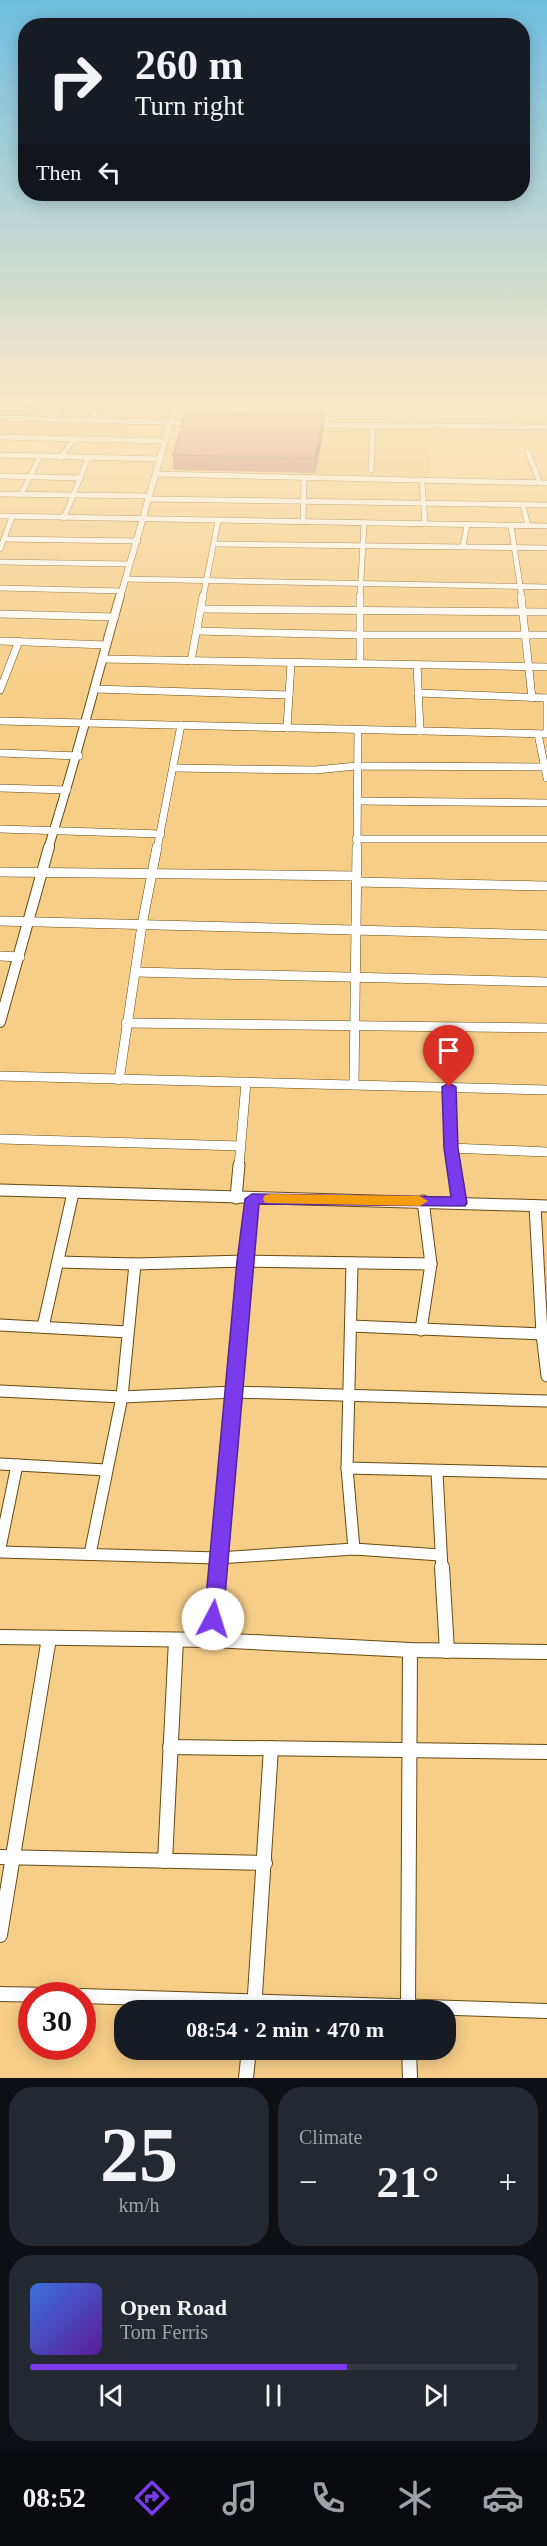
<!DOCTYPE html>
<html lang="en">
<head>
<meta charset="utf-8">
<style>
  :root { --surface:#171b24; --page:#242831; --text:#f1f3f6; --muted:#9ea1a6; --line:#363941; --accent:#7c3aed }
  body { margin:0; font-family:"Times New Roman",serif; background:var(--page); color:var(--text); height:100vh; display:flex; flex-direction:column; font-size:22px; white-space:nowrap }
  * { box-sizing:border-box; margin:0 }
  p { font-size:20px; color:var(--muted) }
  .icon { flex:none; width:33px; height:33px; fill:none; stroke:currentColor; stroke-width:2; stroke-linecap:round; stroke-linejoin:round }
  .map { position:relative; height:2078px; overflow:hidden }
  .panel { display:flex; flex-direction:column; gap:9px; padding:9px; background:#0d0f14; flex:1 }
  .panel>* { flex:none }
  .hud { position:absolute; left:18px; top:18px; width:512px; height:183px; border-radius:24px; box-shadow:0 3px 15px #0003; background:#171b24; color:var(--text); overflow:hidden }
  .speed { position:absolute; left:18px; top:1982px; display:flex; gap:12px; font-size:30px; font-weight:700; text-align:center }
  .speed>* { display:grid; place-content:center; width:78px; height:78px; border-radius:50%; background:var(--surface); box-shadow:0 3px 15px #0003; line-height:1 }
  .speed .limit { border:9px solid #d22; background:#fff; color:#111 }
  .pin { position:absolute; display:grid; place-items:center; width:51px; height:51px; color:#fff; margin:-62px -26px; border-radius:50% 50% 50% 0; rotate:-45deg; box-shadow:0 0 6px #0007 }
  .pin .icon { rotate:45deg }
  .me { position:absolute; width:66px; margin:-33px; rotate:5deg; stroke-linejoin:round; filter:drop-shadow(0 0 4px #0008) }
  .turn { display:flex; align-items:center; gap:21px; height:126px; padding:0 18px; font-size:27px }
  .turn .icon { width:78px; height:78px; stroke-width:2.5 }
  .turn b { display:block; font-size:42px; line-height:51px }
  .then { display:flex; align-items:center; height:57px; padding:0 18px; background:#0003; gap:12px; font-size:22px }
  .big { font-size:45px; font-weight:800; line-height:1.1 }
  .panel .widget { flex:1; display:flex; flex-direction:column; justify-content:center; gap:9px; min-width:0; padding:0 21px; border-radius:24px; background:var(--page) }
  .panel .dial { align-items:center; gap:0 }
  .dial b { font-size:78px; line-height:1 }
  .song { display:flex; align-items:center; gap:18px }
  .cover { width:72px; height:72px; border-radius:9px; background:linear-gradient(135deg,hsl(220 70% 55%),hsl(270 70% 35%)) }
  .played { height:6px; border-radius:3px; background:linear-gradient(90deg,var(--accent) 65%,var(--line) 65%) }
  .keys { display:flex; justify-content:space-around; direction:ltr }
  .heat { display:flex; justify-content:space-between; align-items:center; font-size:33px; direction:ltr }
  .panel .tiles { flex:1; display:grid; gap:9px; grid-template-columns:1fr 1fr }
  .widget:last-child { grid-column:span 2 }
  .trip { position:absolute; left:114px; top:2000px; width:342px; height:60px; border-radius:24px; background:var(--surface); box-shadow:0 3px 15px #0003; font-weight:800; line-height:60px; text-align:center }
  .tab-bar { display:flex; height:96px; justify-content:space-around; align-items:center; background:#090b0e; color:var(--muted) }
  .tab-bar .icon { width:42px; height:42px }
  .tab-bar .active { color:var(--accent) }
  .tab-bar b { font-size:27px; color:var(--text) }
  .map>svg:first-child { display:block }
</style>
</head>
<body>
<div class="map">
<svg width="547" height="2078" viewBox="0 0 547 2078">
  <rect width="100%" height="100%" fill="#f6ce88"/>
  <polygon fill="#eec274" points="324,427 432,429 430,478 314,474"/>
  <g fill="none" stroke-linecap="round" stroke-linejoin="round">
    <defs>
      <g id="minor-far4">
        <polyline points="3,399 31,403 56,418"/>
        <polyline points="54,417 61,399"/>
        <polyline points="0,418 194,423"/>
        <polyline points="91,421 101,399"/>
        <polyline points="312,425 547,427"/>
        <polyline points="0,437 165,441"/>
        <polyline points="528,452 540,483"/>
        <polyline points="0,455 159,459"/>
        <polyline points="61,458 74,438"/>
        <polyline points="371,470 373,425"/>
        <polyline points="156,474 547,483"/>
        <polyline points="0,476 81,478"/>
        <polyline points="422,481 425,524"/>
        <polyline points="0,494 148,496"/>
        <polyline points="21,495 40,456"/>
        <polyline points="148,499 547,505"/>
        <polyline points="523,505 528,526"/>
        <polyline points="0,516 547,526"/>
        <polyline points="64,518 88,458"/>
        <polyline points="303,522 304,478"/>
        <polyline points="511,526 522,598"/>
        <polyline points="4,539 138,541"/>
        <polyline points="216,544 547,548"/>
        <polyline points="463,546 467,525"/>
        <polyline points="0,549 12,517"/>
        <polyline points="0,562 130,564"/>
        <polyline points="126,579 547,587"/>
        <polyline points="0,588 122,591"/>
        <polyline points="203,598 218,521"/>
        <polyline points="360,598 364,523"/>
      </g>
      <g id="minor-far3">
        <polyline points="360,596 360,664"/>
        <polyline points="521,596 532,698"/>
        <polyline points="202,609 547,612"/>
        <polyline points="0,614 115,617"/>
        <polyline points="197,631 361,635 547,635"/>
        <polyline points="0,641 106,645"/>
        <polyline points="102,659 547,667"/>
        <polyline points="191,661 203,596"/>
        <polyline points="417,665 420,731"/>
        <polyline points="95,689 289,695"/>
        <polyline points="0,690 19,641"/>
        <polyline points="418,693 547,698"/>
        <polyline points="547,698 547,734"/>
        <polyline points="0,721 547,734"/>
        <polyline points="287,728 291,663"/>
        <polyline points="538,734 547,778"/>
        <polyline points="0,753 79,756"/>
        <polyline points="174,768 315,770 357,766 547,767"/>
        <polyline points="0,788 67,790"/>
        <polyline points="357,801 547,803"/>
        <polyline points="0,829 161,834"/>
        <polyline points="356,839 547,839"/>
        <polyline points="157,849 181,725"/>
        <polyline points="357,849 358,730"/>
      </g>
      <g id="minor-far2">
        <polyline points="0,872 357,876"/>
        <polyline points="356,882 547,886"/>
        <polyline points="0,921 547,935"/>
        <polyline points="0,956 20,957"/>
        <polyline points="136,972 547,982"/>
        <polyline points="126,1023 547,1028"/>
        <polyline points="0,1076 547,1090"/>
        <polyline points="119,1080 142,925 157,847"/>
        <polyline points="354,1084 357,847"/>
        <polyline points="449,1087 454,1166"/>
        <polyline points="0,1139 241,1146"/>
        <polyline points="451,1148 547,1152"/>
        <polyline points="239,1166 246,1082"/>
      </g>
      <g id="minor-far1">
        <polyline points="453,1165 459,1203"/>
        <polyline points="0,1190 547,1206"/>
        <polyline points="236,1198 239,1165"/>
        <polyline points="535,1206 542,1334 547,1376"/>
        <polyline points="58,1262 135,1264 245,1261 431,1264"/>
        <polyline points="352,1263 347,1468 354,1549"/>
        <polyline points="0,1325 128,1332"/>
        <polyline points="351,1326 542,1334"/>
        <polyline points="43,1327 73,1193"/>
        <polyline points="421,1330 431,1264 423,1201"/>
        <polyline points="0,1391 122,1397 234,1392 547,1401"/>
        <polyline points="0,1464 106,1470"/>
        <polyline points="347,1468 547,1473"/>
        <polyline points="437,1472 442,1569"/>
        <polyline points="0,1548 17,1465"/>
        <polyline points="0,1552 218,1558 354,1549 440,1555"/>
        <polyline points="90,1554 122,1397 135,1264"/>
        <polyline points="218,1569 252,1199"/>
      </g>
      <g id="minor">
        <polyline points="442,1567 447,1651"/>
        <polyline points="0,1637 212,1640 410,1650 547,1652"/>
        <polyline points="212,1640 218,1567"/>
        <polyline points="170,1747 547,1752"/>
        <polyline points="0,1857 265,1863"/>
        <polyline points="165,1861 176,1640"/>
        <polyline points="0,1935 49,1638"/>
        <polyline points="0,1994 51,1995"/>
        <polyline points="82,1996 547,2011"/>
        <polyline points="254,2010 271,1748"/>
        <polyline points="408,2010 410,1650"/>
        <polyline points="409,2049 410,2078"/>
        <polyline points="246,2078 249,2049"/>
      </g>
      <polyline id="tertiary-far2" points="120,598 177,399"/>
      <path id="tertiary-far1" d="M48 849C75 765 96 680 120 596"/>
      <polyline id="tertiary" points="0,1022 49,847"/>
    </defs>
    <use href="#minor-far4" stroke="#664b13" stroke-width="6"/>
    <use href="#minor-far3" stroke="#664b13" stroke-width="8"/>
    <use href="#minor-far2" stroke="#664b13" stroke-width="10"/>
    <use href="#minor-far1" stroke="#664b13" stroke-width="13"/>
    <use href="#minor" stroke="#664b13" stroke-width="16"/>
    <use href="#tertiary-far2" stroke="#664b13" stroke-width="7"/>
    <use href="#tertiary-far1" stroke="#664b13" stroke-width="10"/>
    <use href="#tertiary" stroke="#664b13" stroke-width="12"/>
    <use href="#minor-far4" stroke="#fff" stroke-width="5"/>
    <use href="#minor-far3" stroke="#fff" stroke-width="7"/>
    <use href="#minor-far2" stroke="#fff" stroke-width="9"/>
    <use href="#minor-far1" stroke="#fff" stroke-width="11"/>
    <use href="#minor" stroke="#fff" stroke-width="14"/>
    <use href="#tertiary-far2" stroke="#fff" stroke-width="6"/>
    <use href="#tertiary-far1" stroke="#fff" stroke-width="8"/>
    <use href="#tertiary" stroke="#fff" stroke-width="10"/>
  </g>
  <polygon fill="#b36e6d" points="324,414 324,428 315,473 173,470 173,455"/>
  <polygon fill="#925a59" points="324,414 324,428 315,473 315,458"/>
  <polygon fill="#d0807f" stroke="#925a59" stroke-width="1.5" points="186,412 324,414 315,458 173,455"/>
  <linearGradient id="sky" x2="0" y2="1"><stop stop-color="#6fbee0"/><stop offset="0.58" stop-color="#fbe9c9"/><stop offset="1" stop-color="#fbe9c9" stop-opacity="0"/></linearGradient>
  <rect width="547" height="690" fill="url(#sky)"/>
  <polygon fill="#7c3aed" stroke="#51269a" stroke-width="1.5" points="449,1083 456,1087 458,1148 467,1203 465,1206 259,1204 223,1619 220,1625 213,1628 206,1625 204,1619 237,1261 245,1199 252,1194 451,1197 444,1148 442,1087"/>
  <polygon fill="#f59e0b" points="271,1194 420,1196 428,1201 420,1206 265,1203 263,1199 265,1195"/>
</svg>
<div class="speed"><div class="limit">30</div></div>
<div class="pin" style="left:449px;top:1087px;background:#d93025"><svg class="icon" aria-label="arrive" viewBox="0 0 24 24"><path d="M6 21V4h12l-3 4 3 4H6"/></svg></div>
<svg class="me" style="left:213px;top:1619px" viewBox="-20 -20 40 40"><circle r="19" fill="#fff"/><path d="M0-13L10 11 0 6-10 11z" fill="#7c3aed"/></svg>
<div class="trip">08:54 · 2 min · 470 m</div>
<div class="hud">
<div class="turn"><svg class="icon" aria-label="right" viewBox="0 0 24 24"><path d="M7 20v-9h11M14 6l5 5-5 5"/></svg><div><b>260 m</b>Turn right</div></div>
<div class="then">Then<svg class="icon" aria-label="left" viewBox="0 0 24 24"><path d="M17 20v-9H6M10 6l-5 5 5 5"/></svg></div>
</div>
</div>
<section class="panel">
<div class="tiles">
<div class="widget dial"><b>25</b><p>km/h</p></div>
<div class="widget"><p>Climate</p>
<div class="heat"><a>−</a><b class="big">21°</b><a>+</a></div>
</div>
<div class="widget">
<div class="song"><i class="cover"></i><div><b>Open Road</b><p>Tom Ferris</p></div></div>
<div class="played"></div>
<div class="keys"><svg class="icon" aria-label="previous" viewBox="0 0 24 24"><path d="M18 5L8 12l10 7zM5 5v14"/></svg><svg class="icon" aria-label="pause" viewBox="0 0 24 24"><path d="M8 5v14M16 5v14"/></svg><svg class="icon" aria-label="next" viewBox="0 0 24 24"><path d="M6 5l10 7-10 7zM19 5v14"/></svg></div>
</div>
</div>
</section>
<nav class="tab-bar">
<b>08:52</b>
<svg class="icon active" aria-label="directions" viewBox="0 0 24 24"><path d="M12 3l9 9-9 9-9-9zM9 14v-3h6M13 9l2 2-2 2"/></svg>
<svg class="icon" aria-label="music" viewBox="0 0 24 24"><path d="M9 18V5l10-2v13"/><circle cx="6" cy="18" r="3"/><circle cx="16" cy="16" r="3"/></svg>
<svg class="icon" aria-label="phone" viewBox="0 0 24 24"><path d="M5 4h4l2 5-3 2q2 4 5 5l2-3 5 2v4C11 20 4 13 5 4z"/></svg>
<svg class="icon" aria-label="climate" viewBox="0 0 24 24"><path d="M12 3v18M4 7l16 10M4 17L20 7"/></svg>
<svg class="icon" aria-label="car" viewBox="0 0 24 24"><path d="M5 17H2v-5l4-1 3-4h7l3 4 3 1v5h-3M9 17h6M6 11h13"/><circle cx="7" cy="17" r="2"/><circle cx="17" cy="17" r="2"/></svg>
</nav>
</body>
</html>
